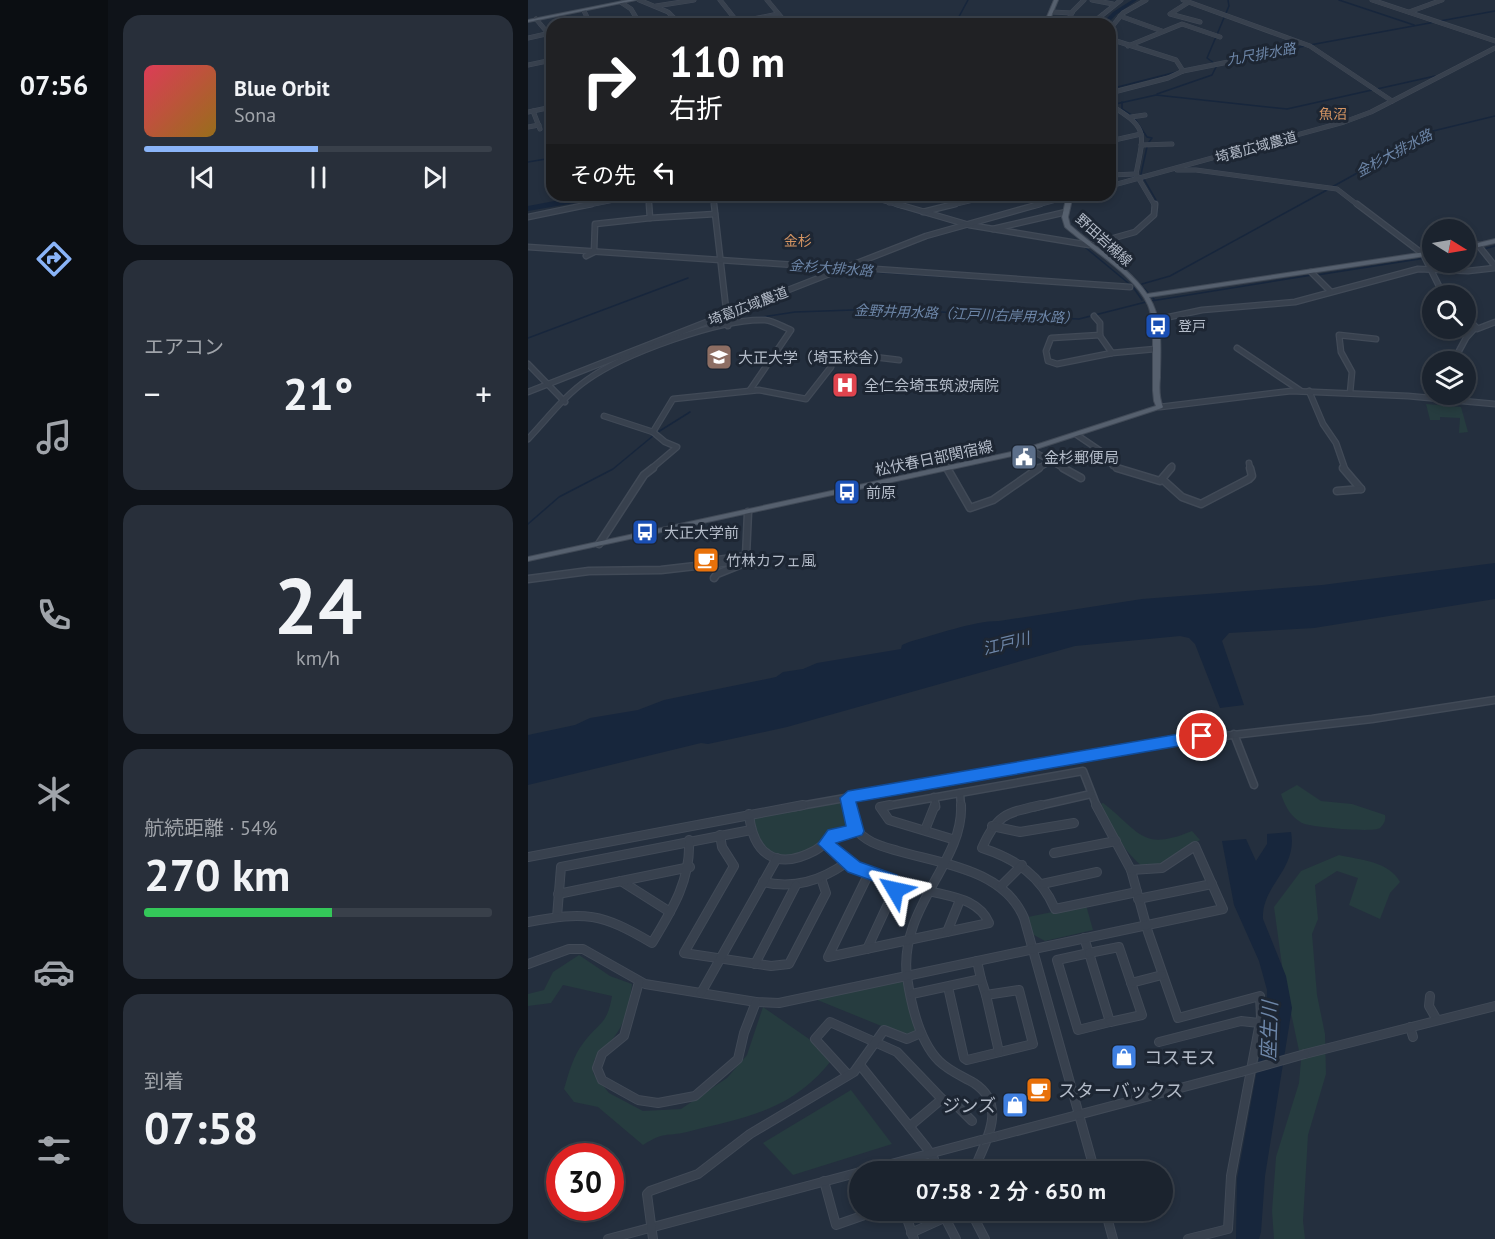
<!DOCTYPE html>
<html lang="ja">
<head>
<meta charset="utf-8">
<style>
  :root { --surface:#1b232e; --page:#282f3a; --text:#f1f3f6; --muted:#a0a4aa; --line:#39404a; --accent:#8ab4f8 }
  body { margin:0; font-family:"PT Sans","Noto Sans JP",sans-serif; background:var(--page); color:var(--text); height:100vh; display:flex; flex-direction:column; font-size:22px; white-space:nowrap }
  * { box-sizing:border-box; margin:0 }
  p { font-size:20px; color:var(--muted) }
  .icon { flex:none; width:33px; height:33px; fill:none; stroke:currentColor; stroke-width:2; stroke-linecap:round; stroke-linejoin:round }
  .map { position:relative; flex:1; overflow:hidden }
  .drawer { display:flex; flex-direction:column; gap:15px; padding:15px; background:#0f1319; width:420px }
  .drawer>* { flex:none }
  .top-card { position:absolute; left:18px; top:18px; width:570px; height:183px; border-radius:18px; box-shadow:0 3px 9px #0003,0 0 0 2px var(--line); background:#202124; color:#fff; overflow:hidden }
  .needle { width:39px; rotate:101deg }
  .buttons { position:absolute; left:894px; top:219px; display:grid; gap:12px }
  .buttons a { display:grid; place-items:center; width:54px; height:54px; border-radius:50%; background:var(--surface); box-shadow:0 3px 9px #0003,0 0 0 2px var(--line); font-size:30px }
  .speed { position:absolute; left:18px; top:1143px; display:flex; gap:12px; font-size:30px; font-weight:700; text-align:center }
  .speed>* { display:grid; place-content:center; width:78px; height:78px; border-radius:50%; background:var(--surface); box-shadow:0 3px 9px #0003,0 0 0 2px var(--line); line-height:1 }
  .speed .limit { border:9px solid #d22; background:#fff; color:#111 }
  .pin { position:absolute; display:grid; place-items:center; width:51px; height:51px; color:#fff; margin:-26px; border:3px solid #fff; border-radius:50%; box-shadow:0 2px 6px #0007 }
  .me { position:absolute; width:66px; margin:-33px; rotate:306deg; stroke-linejoin:round; filter:drop-shadow(0 0 4px #0008) }
  .turn { display:flex; align-items:center; gap:21px; height:126px; padding:0 24px; font-size:27px }
  .turn .icon { width:78px; height:78px; stroke-width:2.5 }
  .turn b { display:block; font-size:42px; line-height:51px }
  .then { display:flex; align-items:center; height:57px; padding:0 24px; background:#0003; gap:12px; font-size:22px }
  .big { font-size:45px; font-weight:600; line-height:1.1 }
  .drawer .card { flex:1; display:flex; flex-direction:column; justify-content:center; gap:9px; min-width:0; padding:0 21px; border-radius:18px; background:var(--page) }
  .drawer .dial { align-items:center; gap:0 }
  .dial b { font-size:78px; line-height:1 }
  .song { display:flex; align-items:center; gap:18px }
  .cover { width:72px; height:72px; border-radius:9px; background:linear-gradient(135deg,hsl(350 70% 55%),hsl(40 70% 35%)) }
  .played { height:6px; border-radius:3px; background:linear-gradient(90deg,var(--accent) 50%,var(--line) 50%) }
  .keys { display:flex; justify-content:space-around; direction:ltr }
  .heat { display:flex; justify-content:space-between; align-items:center; font-size:33px; direction:ltr }
  .charge { height:9px; border-radius:4px; background:linear-gradient(90deg,#34c759 54%,var(--line) 0) }
  .trip { position:absolute; left:321px; top:1161px; width:324px; height:60px; border-radius:30px; background:var(--surface); box-shadow:0 3px 9px #0003,0 0 0 2px var(--line); font-weight:600; line-height:60px; text-align:center }
  main { display:flex; flex:1; min-height:0 }
  .dock { display:flex; flex-direction:column; width:108px; justify-content:space-around; align-items:center; background:#0b0e12; color:var(--muted) }
  .dock .icon { width:42px; height:42px }
  .dock .active { color:var(--accent) }
  .dock b { font-size:27px; color:var(--text) }
  .map>svg:first-child { display:block }
</style>
</head>
<body>
<main>
<nav class="dock">
<b>07:56</b>
<svg class="icon active" aria-label="directions" viewBox="0 0 24 24"><path d="M12 3l9 9-9 9-9-9zM9 14v-3h6M13 9l2 2-2 2"/></svg>
<svg class="icon" aria-label="music" viewBox="0 0 24 24"><path d="M9 18V5l10-2v13"/><circle cx="6" cy="18" r="3"/><circle cx="16" cy="16" r="3"/></svg>
<svg class="icon" aria-label="phone" viewBox="0 0 24 24"><path d="M5 4h4l2 5-3 2q2 4 5 5l2-3 5 2v4C11 20 4 13 5 4z"/></svg>
<svg class="icon" aria-label="climate" viewBox="0 0 24 24"><path d="M12 3v18M4 7l16 10M4 17L20 7"/></svg>
<svg class="icon" aria-label="car" viewBox="0 0 24 24"><path d="M5 17H2v-5l4-1 3-4h7l3 4 3 1v5h-3M9 17h6M6 11h13"/><circle cx="7" cy="17" r="2"/><circle cx="17" cy="17" r="2"/></svg>
<svg class="icon" aria-label="filters" viewBox="0 0 24 24"><path d="M4 7h16M4 17h16"/><circle cx="9" cy="7" r="2"/><circle cx="15" cy="17" r="2"/></svg>
</nav>
<section class="drawer">
<div class="card">
<div class="song"><i class="cover"></i><div><b>Blue Orbit</b><p>Sona</p></div></div>
<div class="played"></div>
<div class="keys"><svg class="icon" aria-label="previous" viewBox="0 0 24 24"><path d="M18 5L8 12l10 7zM5 5v14"/></svg><svg class="icon" aria-label="pause" viewBox="0 0 24 24"><path d="M8 5v14M16 5v14"/></svg><svg class="icon" aria-label="next" viewBox="0 0 24 24"><path d="M6 5l10 7-10 7zM19 5v14"/></svg></div>
</div>
<div class="card"><p>エアコン</p>
<div class="heat"><a>−</a><b class="big">21°</b><a>+</a></div>
</div>
<div class="card dial"><b>24</b><p>km/h</p></div>
<div class="card"><p>航続距離 · 54%</p><b class="big">270 km</b><div class="charge"></div></div>
<div class="card"><p>到着</p><b class="big">07:58</b></div>
</section>
<div class="map">
<svg width="967" height="1239" viewBox="0 0 967 1239">
  <rect width="100%" height="100%" fill="#242f3e"/>
  <g fill="#263c3f">
    <polygon points="898,404 933,407 940,432 931,433 932,418 912,417 912,420 902,420"/>
    <path d="M769 785 793 801 824 804 857 815C858 820 856 824 852 828 845 833 782 827 774 823 762 816 757 806 753 794Z"/>
    <path d="M310 802 315 805 318 829C297 843 246 878 229 839 226 833 226 823 224 816Z"/>
    <path d="M575 803C613 832 613 852 664 831L672 840 638 862 616 868C595 851 584 828 570 805Z"/>
    <path d="M811 855C832 860 861 861 872 882L862 893 852 919 821 905 830 878 809 871 787 885 790 919 784 934 789 995 797 1034 798 1074 780 1135 775 1221 777 1239H746L744 1211 748 1157 771 1083 773 1060 756 980 746 907 773 871Z"/>
    <polygon points="558,905 565,930 517,941 504,934 500,917"/>
    <path d="M51 955 82 976 104 984C99 1023 92 1033 66 1060L65 1073 81 1093 115 1111 153 1109 199 1078 219 1055 235 1007 281 1039 302 1062C262 1112 216 1117 159 1132 137 1137 137 1131 115 1145L70 1107 46 1102 36 1089C41 1072 45 1056 56 1042 72 1021 79 1025 84 996L35 985 23 1003 0 1006V994L16 990 25 972Z"/>
    <polygon points="377,980 389,1031 378,1036 287,999"/>
    <polygon points="323,1090 364,1144 265,1175 235,1143"/>
  </g>
  <g fill="#17263c">
    <polygon points="58,195 93,195 0,211 0,206"/>
    <path d="M967 563V599L786 628 701 633 694 641 716 705 692 708 667 644 661 638 652 636 547 646 259 727 180 744 173 743 0 785V735L47 725 62 718 110 710 136 700 248 677 255 672 275 669 289 663 373 649 374 645 381 642C407 635 445 621 471 621L614 599 794 585Z"/>
    <path d="M763 832C770 869 733 886 735 919L758 976 764 1008 737 1176 733 1232 731 1239H708L709 1179 738 1021 739 990 731 961 706 905 694 841 718 839 728 861 739 844V834Z"/>
  </g>
  <g fill="none" stroke-linecap="round" stroke-linejoin="round">
    <g stroke="#17263c" stroke-width="1.5">
      <polyline points="811,0 886,25"/>
      <polyline points="912,21 967,11"/>
      <polyline points="427,24 440,0"/>
      <polyline points="782,45 907,22"/>
      <polyline points="741,53 777,46"/>
      <polyline points="686,63 679,58 701,6 700,0"/>
      <polyline points="582,89 668,67"/>
      <polyline points="849,89 907,76"/>
      <polyline points="629,94 684,75 689,65"/>
      <polyline points="594,102 594,109 605,116 619,137 624,138 621,142"/>
      <polyline points="583,105 628,95 759,109 844,90"/>
      <polyline points="619,147 613,174 628,200 629,214"/>
      <polyline points="0,162 24,158"/>
      <polyline points="804,187 905,131 967,116"/>
      <polyline points="618,225 626,218"/>
      <polyline points="587,239 593,254 592,266"/>
      <polyline points="558,248 605,287 614,300"/>
      <polyline points="956,249 967,246"/>
      <polyline points="938,252 952,249"/>
      <polyline points="316,270 512,283"/>
      <polyline points="789,275 904,257"/>
      <polyline points="605,277 626,299"/>
      <polyline points="614,284 642,276 799,190"/>
      <polyline points="623,301 784,275"/>
      <polyline points="227,318 267,312 354,309 551,319 618,302"/>
      <polyline points="0,338 160,278"/>
      <polyline points="61,376 90,360"/>
      <polyline points="130,432 162,412"/>
      <polyline points="0,435 6,430"/>
      <polyline points="0,524 31,497 85,469 126,435"/>
    </g>
    <polygon fill="#17263c" fill-rule="evenodd" points="604,0 609,0 589,14 579,24 573,24 585,12"/>
    <defs>
      <g id="minor-far3">
        <polyline points="111,0 140,12 152,24"/>
        <polyline points="192,0 211,24"/>
        <polyline points="239,0 259,24"/>
        <polyline points="564,0 585,4"/>
        <polyline points="655,0 782,46 864,101"/>
        <polyline points="844,0 967,41"/>
        <polyline points="661,2 642,14 672,22"/>
        <polyline points="94,3 103,9 109,19"/>
        <polyline points="128,6 166,0"/>
        <polyline points="524,12 544,13"/>
        <polyline points="881,12 914,0"/>
        <polyline points="592,16 634,31"/>
        <polyline points="8,19 24,38"/>
        <polyline points="210,22 250,14"/>
        <polyline points="41,24 61,21 56,11"/>
        <polyline points="538,24 545,11 556,0"/>
        <polyline points="563,24 593,0"/>
        <polyline points="582,29 595,13 618,0"/>
        <polyline points="0,38 18,34"/>
        <polyline points="582,39 648,60 655,71"/>
        <polyline points="600,46 654,24 692,37"/>
        <polyline points="0,65 24,60"/>
        <polyline points="582,93 640,78 655,71 741,54"/>
        <path d="M582 105C621 128 616 133 608 174L627 206"/>
        <polyline points="5,111 12,129"/>
        <polyline points="0,112 24,107"/>
        <polyline points="603,117 617,115"/>
        <polyline points="0,127 11,125"/>
        <polyline points="582,141 613,134"/>
        <polyline points="613,145 644,144"/>
        <polyline points="649,170 668,170 809,189 831,206"/>
        <polyline points="582,175 608,174"/>
        <polyline points="582,186 816,122 843,112 967,48"/>
        <polyline points="185,195 186,206"/>
        <polyline points="336,195 374,206"/>
        <polyline points="97,198 121,197 121,206"/>
        <polyline points="361,203 392,195"/>
        <polyline points="56,206 101,197"/>
        <polyline points="420,206 466,195"/>
        <polyline points="506,206 546,195"/>
      </g>
      <g id="minor-far2">
        <polyline points="186,204 200,326"/>
        <polyline points="369,204 441,225 561,245 607,232 626,215 627,204"/>
        <polyline points="829,204 895,254 916,296"/>
        <polyline points="395,212 427,204"/>
        <polyline points="0,217 63,204"/>
        <polyline points="122,218 187,214"/>
        <polyline points="465,229 538,212"/>
        <polyline points="950,245 967,266"/>
        <polyline points="0,247 311,268"/>
        <polyline points="58,256 66,252 67,224 122,218 121,204"/>
        <polyline points="319,267 602,287"/>
        <polyline points="783,272 802,291"/>
        <polyline points="938,315 949,329 967,322"/>
        <polyline points="566,316 572,323 572,336 584,353"/>
        <polyline points="627,320 674,310 767,302 890,269 940,271 967,268"/>
        <polyline points="572,335 523,338 518,351 520,361 529,364 584,353 627,349"/>
        <polyline points="709,348 773,391"/>
        <polyline points="338,356 371,360"/>
        <polyline points="925,362 938,338 948,327"/>
        <polyline points="0,364 37,402"/>
        <polyline points="781,391 795,424 808,443 817,469"/>
        <polyline points="0,392 398,236 512,204"/>
        <polyline points="822,393 824,372 813,352 811,335 848,339"/>
        <polyline points="632,407 763,391 880,396 967,404"/>
        <polyline points="76,416 125,432 137,442 149,447 123,469"/>
        <polyline points="125,432 145,399 231,390 278,399 303,367"/>
        <polyline points="549,435 577,454 585,466 593,469"/>
        <path d="M0 439C19 419 36 396 59 380 95 354 193 318 237 320 246 321 255 327 263 330L222 390"/>
        <polyline points="503,450 537,469"/>
        <polyline points="721,463 722,469"/>
        <polyline points="509,469 523,461"/>
        <polyline points="641,469 644,466"/>
      </g>
      <g id="minor-far1">
        <polyline points="419,468 442,508 465,500 511,468"/>
        <polyline points="535,468 553,478"/>
        <polyline points="589,468 632,481 643,468"/>
        <polyline points="815,468 833,489"/>
        <polyline points="634,479 654,497 673,504 721,479 724,476 722,468"/>
        <polyline points="809,491 833,489"/>
        <polyline points="71,544 116,475 125,468"/>
        <polyline points="190,564 190,560 218,556 220,512"/>
        <polyline points="186,578 189,574 219,562"/>
        <polyline points="0,579 61,571 133,570 211,561 228,564"/>
        <polyline points="706,734 726,785"/>
        <polyline points="432,793 433,807"/>
        <polyline points="406,797 408,807"/>
        <polyline points="319,798 321,807"/>
        <polyline points="266,807 618,745 844,719 967,700"/>
        <polyline points="353,807 555,771 569,807"/>
        <polyline points="506,807 563,794"/>
      </g>
      <g id="minor">
        <path d="M321 805C322 812 322 822 326 827 338 843 353 846 370 851 415 864 476 870 496 918L567 1172"/>
        <polyline points="362,805 352,807 361,820 424,839"/>
        <path d="M433 805C436 862 370 908 379 977 383 1004 391 1041 411 1061 421 1071 434 1076 446 1083 481 1106 457 1142 445 1172"/>
        <path d="M513 805C478 813 469 814 454 848 488 859 513 876 527 909L609 892"/>
        <polyline points="568,805 603,870 620,932 650,1018 732,996 733,1017 703,1176 700,1229 660,1239"/>
        <path d="M221 814C225 854 248 871 286 851 294 847 298 841 305 836 310 832 321 832 328 831"/>
        <polyline points="464,826 492,832 546,823"/>
        <polyline points="397,830 407,805"/>
        <polyline points="192,835 194,847 206,866 156,953 243,966 261,964 298,893 293,878"/>
        <polyline points="298,845 318,863 360,878 366,884 365,893 339,949"/>
        <polyline points="526,853 588,841"/>
        <polyline points="0,857 275,805"/>
        <path d="M341 873 300 957 461 923C451 899 424 897 401 891"/>
        <polyline points="93,881 142,912"/>
        <path d="M235 882C266 889 292 881 318 863"/>
        <polyline points="514,884 569,872"/>
        <polyline points="473,886 494,865"/>
        <polyline points="30,894 162,867"/>
        <polyline points="610,899 684,884"/>
        <polyline points="29,917 33,867 223,830"/>
        <path d="M0 922C58 911 73 913 124 943 144 910 163 880 161 840"/>
        <polyline points="419,932 432,900"/>
        <polyline points="556,938 561,953"/>
        <polyline points="561,953 582,1022"/>
        <polyline points="561,953 529,960 550,1030 582,1022"/>
        <polyline points="561,953 591,947 614,1015 582,1022"/>
        <polyline points="0,964 41,949 55,949 117,984 228,1002 251,1003 695,909 667,846 634,868 603,870"/>
        <polyline points="227,964 268,885"/>
        <polyline points="111,982 96,1036 74,1054 69,1068 74,1080 110,1100 130,1103 167,1096 210,1059 216,1033 228,1002"/>
        <polyline points="603,983 634,975"/>
        <polyline points="420,987 436,1058 439,1060 505,1044 491,990 458,995 453,979"/>
        <polyline points="173,993 249,858"/>
        <polyline points="384,994 453,979 449,961"/>
        <polyline points="458,995 471,1052"/>
        <polyline points="902,996 901,1006 909,1020"/>
        <polyline points="882,1027 885,1037"/>
        <polyline points="631,1042 713,1021 731,1023"/>
        <polyline points="777,1054 967,1006"/>
        <polyline points="332,1065 398,1147 406,1159 406,1172"/>
        <polyline points="320,1075 287,1039 302,1022 369,1052 414,1099 382,1126"/>
        <polyline points="414,1099 430,1107 444,1121"/>
        <polyline points="466,1137 713,1072"/>
        <polyline points="333,1172 453,1140"/>
        <polyline points="296,1181 308,1225 351,1210"/>
        <polyline points="376,1210 386,1239"/>
        <polyline points="413,1210 428,1239"/>
        <polyline points="442,1210 457,1239"/>
        <polyline points="577,1210 585,1239"/>
        <polyline points="383,1233 416,1218"/>
        <polyline points="80,1239 332,1172"/>
        <polyline points="125,1239 119,1194 122,1191 170,1174 222,1134 326,1072 356,1030 379,1039 393,1033"/>
      </g>
      <g id="major">
        <polygon points="100,0 108,0 0,22 0,20"/>
        <polygon points="526,0 530,0 520,24 516,24"/>
        <path d="M539 195H545L540 217 542 225C567 248 600 266 619 294L904 251V255L621 297C636 321 632 352 632 378 631 388 631 398 635 407L634 408 493 454 0 561V557L492 450 628 406 626 401 625 391V328C624 320 623 312 620 305 607 275 562 249 537 227L534 217Z"/>
        <polygon points="967,239 967,243 938,250 938,246"/>
      </g>
    </defs>
    <use href="#minor-far3" stroke="#414a57" stroke-width="5"/>
    <use href="#minor-far2" stroke="#414a57" stroke-width="7"/>
    <use href="#minor-far1" stroke="#414a57" stroke-width="9"/>
    <use href="#minor" stroke="#414a57" stroke-width="10"/>
    <use href="#major" stroke="#414a57" stroke-width="2"/>
    <use href="#minor-far3" stroke="#38414e" stroke-width="4"/>
    <use href="#minor-far2" stroke="#38414e" stroke-width="4.5"/>
    <use href="#minor-far1" stroke="#38414e" stroke-width="6"/>
    <use href="#minor" stroke="#38414e" stroke-width="8"/>
    <use href="#major" fill="#56606e" fill-rule="evenodd"/>
    <defs>
      <g id="minor-bridge">
        <polyline points="713,1072 777,1054"/>
        <polyline points="453,1140 466,1137"/>
      </g>
    </defs>
    <use href="#minor-bridge" stroke="#414a57" stroke-width="10" stroke-linecap="butt"/>
    <use href="#minor-bridge" stroke="#38414e" stroke-width="8"/>
  </g>
  <polygon fill="#1a73e8" stroke="#114b97" stroke-width="1.5" points="674,730 682,736 674,742 328,802 336,831 334,835 308,843 332,862 369,875 375,890 373,895 361,895 357,885 320,872 290,844 300,830 318,826 312,798 320,791"/>
  <defs>
    <symbol id="bus-square" viewBox="-11 -11 22 22"><rect x="-9" y="-9" width="18" height="18" rx="4" fill="#1a4fb4" stroke="#1d2633"/><path d="M-5-6H5V4H4V6H2V4H-2V6H-4V4H-5ZM-3.5-4V0h7V-4ZM-3.5 1.2v1.5H-2V1.2ZM2 1.2v1.5H3.5V1.2Z" fill="#fff"/></symbol>
    <symbol id="university-square" viewBox="-11 -11 22 22"><rect x="-9" y="-9" width="18" height="18" rx="4" fill="#8d6e63" stroke="#1d2633"/><path d="M0-5L7-2L0 1L-7-2ZM-4 1L0 2.5L4 1V4Q0 6-4 4Z" fill="#fff"/></symbol>
    <symbol id="hospital-square" viewBox="-11 -11 22 22"><rect x="-9" y="-9" width="18" height="18" rx="4" fill="#e0444e" stroke="#1d2633"/><path d="M-5-5h3v3.5h4V-5h3V5h-3V1.5h-4V5h-3Z" fill="#fff"/></symbol>
    <symbol id="civic-square" viewBox="-11 -11 22 22"><rect x="-9" y="-9" width="18" height="18" rx="4" fill="#5c6f8a" stroke="#1d2633"/><path d="M-.6-6.5H3V-4.5H.6V-3L4-1V1h2V6H-6V1h2V-1L-.6-3ZM-1.2 2.5V6h2.4V2.5Z" fill="#fff"/></symbol>
    <symbol id="cafe-square" viewBox="-11 -11 22 22"><rect x="-9" y="-9" width="18" height="18" rx="4" fill="#e8710a" stroke="#1d2633"/><path d="M-5.5-4.5H6V0H3Q3 3.5 0 3.5H-2.5Q-5.5 3.5-5.5 0ZM3-3.2v2h1.7v-2ZM-6 4.5H4V6H-6Z" fill="#fff"/></symbol>
    <symbol id="shop-square" viewBox="-11 -11 22 22"><rect x="-9" y="-9" width="18" height="18" rx="4" fill="#3f7fe0" stroke="#1d2633"/><path d="M-5-2.5h2.3a2.7 3.5 0 0 1 5.4 0H5L5.5 6h-11ZM-1.5-2.5h3a1.5 2.3 0 0 0-3 0Z" fill="#fff"/></symbol>
  </defs>
  <g fill-rule="evenodd">
    <use href="#bus-square" x="615" y="311" width="30" height="30"/>
    <use href="#university-square" x="176" y="342" width="30" height="30"/>
    <use href="#hospital-square" x="302" y="370" width="30" height="30"/>
    <use href="#civic-square" x="481" y="442" width="30" height="30"/>
    <use href="#bus-square" x="304" y="477" width="30" height="30"/>
    <use href="#bus-square" x="102" y="517" width="30" height="30"/>
    <use href="#cafe-square" x="163" y="545" width="30" height="30"/>
    <use href="#shop-square" x="581" y="1042" width="30" height="30"/>
    <use href="#cafe-square" x="496" y="1075" width="30" height="30"/>
    <use href="#shop-square" x="472" y="1090" width="30" height="30"/>
  </g>
  <g text-anchor="middle" dominant-baseline="central" stroke-width="6" stroke-linejoin="round" paint-order="stroke">
    <g font-size="14" font-style="italic" fill="#6d86a8" stroke="#1d2633">
      <text transform="translate(733 54) rotate(-10)">九尺排水路</text>
      <text transform="translate(866 153) rotate(-28)">金杉大排水路</text>
      <text transform="translate(303 268) rotate(4)">金杉大排水路</text>
      <text transform="translate(438 314) rotate(2)">金野井用水路（江戸川右岸用水路）</text>
    </g>
    <g font-size="14" fill="#d59563" stroke="#1d2633">
      <text x="805" y="114">魚沼</text>
      <text x="270" y="241">金杉</text>
    </g>
    <g font-size="14" fill="#b4bcc9" stroke="#1d2633">
      <text transform="translate(728 147) rotate(-15)">埼葛広域農道</text>
      <text transform="translate(576 240) rotate(42)">野田岩槻線</text>
      <text transform="translate(220 306) rotate(-21)">埼葛広域農道</text>
    </g>
    <g font-size="14" fill="#b4bcc9" stroke="#1d2633" text-anchor="start">
      <text x="650" y="326">登戸</text>
    </g>
    <g font-size="15" fill="#b4bcc9" stroke="#1d2633" text-anchor="start">
      <text x="210" y="357">大正大学（埼玉校舎）</text>
      <text x="336" y="385">全仁会埼玉筑波病院</text>
      <text x="516" y="457">金杉郵便局</text>
      <text x="338" y="492">前原</text>
      <text x="136" y="532">大正大学前</text>
      <text x="198" y="560">竹林カフェ風</text>
    </g>
    <g font-size="15" fill="#b4bcc9" stroke="#1d2633">
      <text transform="translate(406 458) rotate(-12)">松伏春日部関宿線</text>
    </g>
    <g font-size="16" font-style="italic" fill="#6d86a8" stroke="#1d2633">
      <text transform="translate(478 643) rotate(-14)">江戸川</text>
    </g>
    <g font-size="18" fill="#b4bcc9" stroke="#1d2633" text-anchor="start">
      <text x="616" y="1057">コスモス</text>
      <text x="530" y="1090">スターバックス</text>
      <text x="468" y="1105" text-anchor="end">ジンズ</text>
    </g>
    <g font-size="20" font-style="italic" fill="#6d86a8" stroke="#1d2633">
      <text transform="translate(741 1031) rotate(-88)">座生川</text>
    </g>
  </g>
</svg>
<div class="buttons">
<a><svg class="needle" viewBox="-14 -14 28 28"><path d="M0-13l5 13h-10z" fill="#e53935"/><path d="M0 13l5-13h-10z" fill="#a0a4aa"/></svg></a>
<a><svg class="icon" aria-label="search" viewBox="0 0 24 24"><circle cx="10" cy="10" r="6"/><path d="M15 15l6 6"/></svg></a>
<a><svg class="icon" aria-label="layers" viewBox="0 0 24 24"><path d="M12 4l9 5-9 5-9-5zM3 14l9 5 9-5"/></svg></a>
</div>
<div class="speed"><div class="limit">30</div></div>
<div class="pin" style="left:674px;top:736px;background:#d93025"><svg class="icon" aria-label="arrive" viewBox="0 0 24 24"><path d="M6 21V4h12l-3 4 3 4H6"/></svg></div>
<svg class="me" style="left:367px;top:890px" viewBox="-20 -20 40 40"><path d="M0-17L14 15 0 8-14 15z" fill="#1a73e8" stroke="#fff" stroke-width="4"/></svg>
<div class="trip">07:58 · 2 分 · 650 m</div>
<div class="top-card">
<div class="turn"><svg class="icon" aria-label="right" viewBox="0 0 24 24"><path d="M7 20v-9h11M14 6l5 5-5 5"/></svg><div><b>110 m</b>右折</div></div>
<div class="then">その先<svg class="icon" aria-label="left" viewBox="0 0 24 24"><path d="M17 20v-9H6M10 6l-5 5 5 5"/></svg></div>
</div>
</div>
</main>
</body>
</html>
